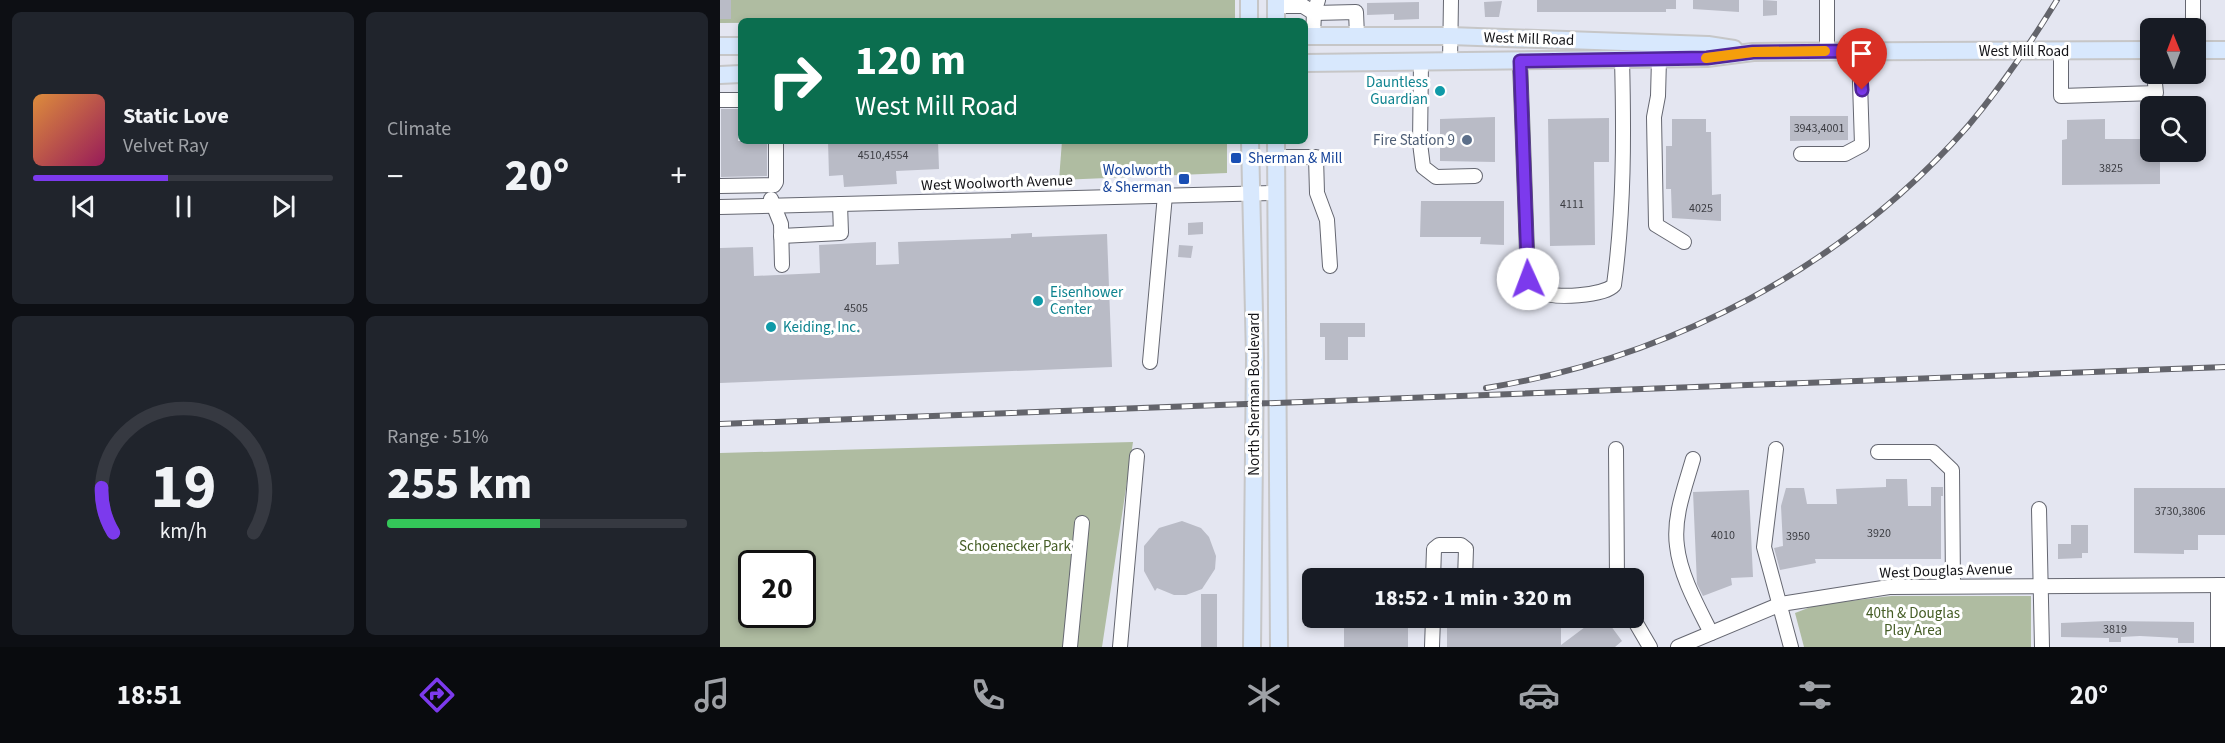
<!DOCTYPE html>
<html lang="en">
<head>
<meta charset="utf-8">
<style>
  :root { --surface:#171b24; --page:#20242c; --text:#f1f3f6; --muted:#9ea1a6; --line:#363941; --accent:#7c3aed }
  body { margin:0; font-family:"Source Sans 3",sans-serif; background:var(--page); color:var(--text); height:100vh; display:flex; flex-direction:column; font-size:22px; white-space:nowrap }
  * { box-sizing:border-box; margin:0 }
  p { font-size:20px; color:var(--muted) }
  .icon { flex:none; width:33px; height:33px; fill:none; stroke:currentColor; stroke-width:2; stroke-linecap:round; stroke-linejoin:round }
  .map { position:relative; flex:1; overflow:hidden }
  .drawer { display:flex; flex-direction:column; gap:12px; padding:12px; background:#0d0f14; width:720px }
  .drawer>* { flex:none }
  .guide { position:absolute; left:18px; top:18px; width:570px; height:126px; border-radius:9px; box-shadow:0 3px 9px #0003; background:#0b6e4f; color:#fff; overflow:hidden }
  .needle { width:39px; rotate:359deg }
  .controls { position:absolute; left:1420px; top:18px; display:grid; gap:12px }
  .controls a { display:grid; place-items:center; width:66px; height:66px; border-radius:9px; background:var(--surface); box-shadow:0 3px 9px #0003; font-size:30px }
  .speed { position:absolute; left:18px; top:550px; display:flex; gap:12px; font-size:30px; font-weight:700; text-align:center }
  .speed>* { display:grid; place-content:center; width:78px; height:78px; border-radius:50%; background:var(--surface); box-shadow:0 3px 9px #0003; line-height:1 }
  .speed .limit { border:3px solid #111; border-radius:9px; background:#fff; color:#111 }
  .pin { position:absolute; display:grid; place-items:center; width:51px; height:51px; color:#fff; margin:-62px -26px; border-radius:50% 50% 50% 0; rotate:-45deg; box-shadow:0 0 6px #0007 }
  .pin .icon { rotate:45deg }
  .me { position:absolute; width:66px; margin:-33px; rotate:358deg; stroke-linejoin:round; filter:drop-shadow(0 0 4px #0008) }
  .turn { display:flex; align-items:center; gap:21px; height:126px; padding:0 18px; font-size:27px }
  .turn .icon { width:78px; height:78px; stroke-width:2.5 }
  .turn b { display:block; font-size:42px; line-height:51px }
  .big { font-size:45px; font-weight:800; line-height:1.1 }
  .drawer .widget { flex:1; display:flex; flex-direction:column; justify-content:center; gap:9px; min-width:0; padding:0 21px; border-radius:9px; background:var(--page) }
  .drawer .dial { align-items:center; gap:0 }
  .dial svg { height:156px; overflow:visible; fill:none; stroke:var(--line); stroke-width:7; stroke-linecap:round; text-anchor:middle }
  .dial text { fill:var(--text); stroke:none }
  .song { display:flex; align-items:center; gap:18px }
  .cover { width:72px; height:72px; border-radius:9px; background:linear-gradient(135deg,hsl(30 70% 55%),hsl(330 70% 35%)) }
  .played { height:6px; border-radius:3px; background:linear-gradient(90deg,var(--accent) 45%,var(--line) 45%) }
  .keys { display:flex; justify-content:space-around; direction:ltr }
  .heat { display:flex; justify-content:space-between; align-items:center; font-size:33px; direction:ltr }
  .charge { height:9px; border-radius:4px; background:linear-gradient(90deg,#34c759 51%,var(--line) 0) }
  .drawer .tiles { flex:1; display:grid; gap:12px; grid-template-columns:repeat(2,1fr) }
  .trip { position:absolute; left:582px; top:568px; width:342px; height:60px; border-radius:9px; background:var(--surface); box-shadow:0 3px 9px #0003; font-weight:800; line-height:60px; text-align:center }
  .tab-bar { display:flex; height:96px; justify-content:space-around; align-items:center; background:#090b0e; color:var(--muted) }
  .tab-bar .icon { width:42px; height:42px }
  .tab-bar .on { color:var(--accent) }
  .tab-bar b { font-size:27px; color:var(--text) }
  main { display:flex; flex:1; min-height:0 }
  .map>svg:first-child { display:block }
</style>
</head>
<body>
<main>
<section class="drawer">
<div class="tiles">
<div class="widget">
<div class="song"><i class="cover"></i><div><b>Static Love</b><p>Velvet Ray</p></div></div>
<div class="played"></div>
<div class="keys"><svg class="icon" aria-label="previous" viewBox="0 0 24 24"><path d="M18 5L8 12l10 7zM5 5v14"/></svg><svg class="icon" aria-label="pause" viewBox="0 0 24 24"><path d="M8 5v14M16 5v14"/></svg><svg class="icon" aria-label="next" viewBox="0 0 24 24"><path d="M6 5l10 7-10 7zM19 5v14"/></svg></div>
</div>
<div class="widget"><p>Climate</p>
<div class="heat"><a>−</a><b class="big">20°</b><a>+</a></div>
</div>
<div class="widget dial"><svg viewBox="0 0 100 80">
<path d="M14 69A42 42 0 1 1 86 69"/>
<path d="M14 69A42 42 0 0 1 8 46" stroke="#7c3aed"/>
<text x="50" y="56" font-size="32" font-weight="700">19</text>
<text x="50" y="72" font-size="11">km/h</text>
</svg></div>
<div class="widget"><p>Range · 51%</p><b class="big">255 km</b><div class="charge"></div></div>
</div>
</section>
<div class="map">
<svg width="1505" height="647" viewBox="0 0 1505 647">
  <rect width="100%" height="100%" fill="#e4e6f1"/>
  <g fill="#afbca1" fill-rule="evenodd">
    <polygon points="0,0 515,0 515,20 0,23"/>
    <polygon points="342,141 507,141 507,173 339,180"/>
    <path d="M413 442 382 647H0V453ZM32 564H82V615H32Z"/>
    <polygon points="1171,596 1311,596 1311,647 1084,647 1075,613 1096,605"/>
  </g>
  <g fill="#b9bbc6">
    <rect x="0" y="0" width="11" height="19"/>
    <polygon points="817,0 956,0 956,9 946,9 946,12 817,12"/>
    <polygon points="973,0 1019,0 1019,12 973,9"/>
    <polygon points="1043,0 1057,1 1057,15 1043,16"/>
    <polygon points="782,1 779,17 765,17 764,2"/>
    <polygon points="699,2 699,19 674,20 674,14 647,15 647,3"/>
    <polygon points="1,109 18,109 18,141 47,141 47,176 1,177"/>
    <polygon points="1070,116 1128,116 1128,140 1070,141"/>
    <polygon points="775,117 775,162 720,161 720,119"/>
    <polygon points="889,118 889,162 874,162 875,245 830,246 828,119"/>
    <polygon points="952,119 986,119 986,132 991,132 992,195 1001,194 1001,221 952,218 951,189 946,189 946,146 952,146"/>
    <polygon points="1385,119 1385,139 1431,139 1431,152 1440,152 1440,184 1342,185 1342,140 1347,139 1347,120"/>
    <polygon points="108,141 218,141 219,169 176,171 177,184 124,187 123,175 109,176"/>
    <polygon points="701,201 784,201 784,245 760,244 761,237 700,237"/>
    <polygon points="483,222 483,234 468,235 468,223"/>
    <polygon points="312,233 312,237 387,234 392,367 0,383 0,248 33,247 34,276 100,273 99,245 156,242 156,265 179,264 178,242 291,238 291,234"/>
    <polygon points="459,245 473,246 471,258 458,257"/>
    <polygon points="600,323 645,323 645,337 628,337 628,360 605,360 605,337 600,337"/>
    <polygon points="1166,479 1187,479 1188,506 1211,506 1211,487 1223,487 1223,496 1221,496 1221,559 1095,559 1096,563 1060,570 1054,548 1063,546 1061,506 1066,488 1084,488 1087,504 1117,504 1116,489 1166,487"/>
    <polygon points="1414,488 1505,488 1505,535 1478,535 1478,550 1464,550 1464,554 1414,553"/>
    <polygon points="1029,490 1033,577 1011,578 1012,585 983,596 977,584 973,492"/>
    <polygon points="462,521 481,528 489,537 496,556 495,569 482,589 466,595 454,595 437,588 435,591 424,571 424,546 439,528"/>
    <polygon points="1351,525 1368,525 1368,553 1362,553 1362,558 1338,559 1338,544 1351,544"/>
    <rect x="481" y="594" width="16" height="53"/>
    <polygon points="624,618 649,618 649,622 688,622 688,647 624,647"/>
    <polygon points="727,618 841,618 841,645 877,618 885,618 902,641 895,647 727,647"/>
    <polygon points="1387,621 1474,622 1474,643 1458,643 1458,638 1420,636 1401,637 1401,642 1389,642 1389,638 1341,637 1341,623"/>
  </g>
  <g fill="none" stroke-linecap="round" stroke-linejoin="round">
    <defs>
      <g id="minor">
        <polyline points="1473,0 1473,28"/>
        <polyline points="556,6 583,6 594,13 636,12 637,36"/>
        <polyline points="593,36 594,13 598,0"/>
        <polyline points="1107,51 1107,0"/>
        <polyline points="1341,51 1341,96 1436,93 1434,74"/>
        <polyline points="939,59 938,96 934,117 936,225 964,242"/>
        <path d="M800 61 808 279C811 285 814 289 821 292 834 299 884 296 894 285 904 210 904 135 902 59"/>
        <polyline points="701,62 700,143 703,167 716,177 755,176"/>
        <polyline points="730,62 731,0"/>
        <polyline points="0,100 21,100"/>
        <polyline points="1081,154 1125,154 1142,145 1139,51"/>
        <polyline points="556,157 596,157 597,193 607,220 610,266"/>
        <polyline points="0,186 54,185 56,182 56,141"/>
        <polyline points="51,199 61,224 62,265"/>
        <polyline points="0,207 556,193"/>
        <polyline points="61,236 121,233 120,204"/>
        <polyline points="430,362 445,195"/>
        <polyline points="896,449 897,579"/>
        <polyline points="1056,449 1044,547 1071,647"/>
        <polyline points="1158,452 1213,452 1232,470 1233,586"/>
        <path d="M973 459C965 487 953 517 957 546 960 575 978 607 991 633"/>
        <polyline points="1319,509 1322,647"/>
        <polyline points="713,579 714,549 719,545 741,545 746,549 745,579"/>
        <polyline points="1498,585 1498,647"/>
        <polyline points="913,618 930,647"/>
        <polyline points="350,647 362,523"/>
        <polyline points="400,647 417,456"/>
        <polyline points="712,647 713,618"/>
        <polyline points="958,647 1061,604 1169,587 1505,585"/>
      </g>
      <g id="major">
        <polyline points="529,0 529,21"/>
        <polyline points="556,21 556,0"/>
        <polyline points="585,36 730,36 988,45 1014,49"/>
        <polyline points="0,46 21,46"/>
        <polyline points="1476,50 1505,50"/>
        <polyline points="585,63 987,58 1033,52 1431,50"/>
        <polyline points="0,75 21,74"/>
        <polyline points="530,141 535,357 532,647"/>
        <polyline points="556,141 559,647"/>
      </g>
    </defs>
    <use href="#minor" stroke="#656771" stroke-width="16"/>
    <use href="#major" stroke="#c6c6c7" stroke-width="20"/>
    <use href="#minor" stroke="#fff" stroke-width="14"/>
    <use href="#major" stroke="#d8e8fd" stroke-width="16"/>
    <defs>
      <g id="rail">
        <path d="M766 388C951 358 1124 267 1248 126 1282 86 1310 44 1337 0"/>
        <polyline points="0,424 1505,367"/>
      </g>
    </defs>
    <use href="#rail" stroke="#63646b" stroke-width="6"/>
    <use href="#rail" stroke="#fff" stroke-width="4" stroke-dasharray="11" stroke-linecap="butt"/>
  </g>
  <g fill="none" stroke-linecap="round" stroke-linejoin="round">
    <defs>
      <polyline id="route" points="808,279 800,61 987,58 1033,52 1139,51 1142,90"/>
    </defs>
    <use href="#route" stroke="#51269a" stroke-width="15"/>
    <use href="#route" stroke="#7c3aed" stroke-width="10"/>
    <polyline stroke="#f59e0b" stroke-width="10" points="986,58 1033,52 1105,51"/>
  </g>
  <g fill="#0f9aa8" stroke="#fff" stroke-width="2">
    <circle cx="720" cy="91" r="6"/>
    <circle cx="318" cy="301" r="6"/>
    <circle cx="51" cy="327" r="6"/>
  </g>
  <circle fill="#5c6f8a" stroke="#fff" stroke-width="2" cx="747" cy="140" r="6"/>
  <g fill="#1a4fb4" stroke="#fff" stroke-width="2">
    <rect x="510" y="152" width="12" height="12" rx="3"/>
    <rect x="458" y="173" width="12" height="12" rx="3"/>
  </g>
  <g text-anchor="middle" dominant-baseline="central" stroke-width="6" stroke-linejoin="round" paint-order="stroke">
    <g font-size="12" fill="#3c3d43">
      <text x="1099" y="128">3943,4001</text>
      <text x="163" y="155">4510,4554</text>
      <text x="1391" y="168">3825</text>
      <text x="852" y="204">4111</text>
      <text x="981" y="208">4025</text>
      <text x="136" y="308">4505</text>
      <text x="1460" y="511">3730,3806</text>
      <text x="1159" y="533">3920</text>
      <text x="1003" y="535">4010</text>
      <text x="1078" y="536">3950</text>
      <text x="1395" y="629">3819</text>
    </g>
    <g font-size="15" fill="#131317" stroke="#fff">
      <text transform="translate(809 39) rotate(2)">West Mill Road</text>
      <text x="1304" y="51">West Mill Road</text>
      <text transform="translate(277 183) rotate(-2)">West Woolworth Avenue</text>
      <text transform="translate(534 394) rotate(-90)">North Sherman Boulevard</text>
      <text transform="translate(1226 571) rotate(-2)">West Douglas Avenue</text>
    </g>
    <g font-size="15" fill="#0d838f" stroke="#fff" text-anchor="start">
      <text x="708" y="82" text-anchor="end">Dauntless<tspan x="708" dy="17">Guardian</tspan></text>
      <text x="330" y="292">Eisenhower<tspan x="330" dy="17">Center</tspan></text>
      <text x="63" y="327">Keiding, Inc.</text>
    </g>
    <g font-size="15" fill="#4e5e75" stroke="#fff" text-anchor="end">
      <text x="735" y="140">Fire Station 9</text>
    </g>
    <g font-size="15" fill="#164399" stroke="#fff" text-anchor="start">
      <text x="528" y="158">Sherman &amp; Mill</text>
      <text x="452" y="170" text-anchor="end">Woolworth<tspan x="452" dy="17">&amp; Sherman</tspan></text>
    </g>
    <g font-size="15" fill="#455d26" stroke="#fff">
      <text x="295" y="546">Schoenecker Park</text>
      <text x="1193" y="613">40th &amp; Douglas<tspan x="1193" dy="17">Play Area</tspan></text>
    </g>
  </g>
</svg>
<div class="controls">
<a><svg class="needle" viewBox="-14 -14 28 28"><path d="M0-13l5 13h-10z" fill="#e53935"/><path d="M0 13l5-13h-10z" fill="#9ea1a6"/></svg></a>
<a><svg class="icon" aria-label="search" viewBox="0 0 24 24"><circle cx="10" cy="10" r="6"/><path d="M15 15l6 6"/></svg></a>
</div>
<div class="speed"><div class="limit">20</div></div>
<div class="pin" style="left:1142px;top:90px;background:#d93025"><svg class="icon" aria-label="arrive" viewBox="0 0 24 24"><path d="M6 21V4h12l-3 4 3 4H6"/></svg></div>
<svg class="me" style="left:808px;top:279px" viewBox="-20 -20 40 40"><circle r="19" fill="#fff"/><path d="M0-13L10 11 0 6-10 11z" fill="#7c3aed"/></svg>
<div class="trip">18:52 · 1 min · 320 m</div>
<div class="guide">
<div class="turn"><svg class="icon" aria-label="right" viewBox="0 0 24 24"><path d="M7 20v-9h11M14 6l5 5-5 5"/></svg><div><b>120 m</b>West Mill Road</div></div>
</div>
</div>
</main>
<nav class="tab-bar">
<b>18:51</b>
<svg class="icon on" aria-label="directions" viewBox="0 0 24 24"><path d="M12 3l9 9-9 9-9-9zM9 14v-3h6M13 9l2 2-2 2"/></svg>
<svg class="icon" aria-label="music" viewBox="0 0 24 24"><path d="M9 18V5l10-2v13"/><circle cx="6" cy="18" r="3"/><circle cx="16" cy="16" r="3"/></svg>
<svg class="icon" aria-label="phone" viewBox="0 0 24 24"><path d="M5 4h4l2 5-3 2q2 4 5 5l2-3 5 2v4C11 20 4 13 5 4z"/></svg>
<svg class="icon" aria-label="climate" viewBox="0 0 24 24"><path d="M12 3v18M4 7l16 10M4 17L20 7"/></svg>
<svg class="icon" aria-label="car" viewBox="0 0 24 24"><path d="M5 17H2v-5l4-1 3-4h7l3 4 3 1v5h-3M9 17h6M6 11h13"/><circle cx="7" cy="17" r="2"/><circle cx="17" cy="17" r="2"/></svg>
<svg class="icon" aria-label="filters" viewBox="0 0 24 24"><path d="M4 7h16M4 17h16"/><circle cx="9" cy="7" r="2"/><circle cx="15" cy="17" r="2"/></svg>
<b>20°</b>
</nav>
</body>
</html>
